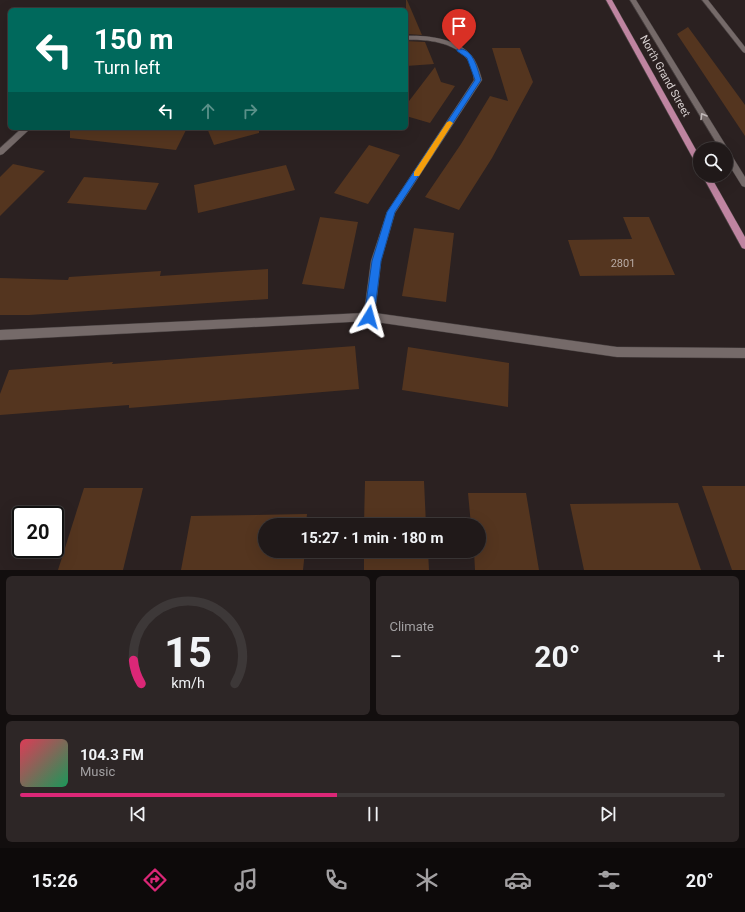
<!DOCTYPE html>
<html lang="en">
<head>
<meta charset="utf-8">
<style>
  :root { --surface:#201919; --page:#2d2626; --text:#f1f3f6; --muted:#a2a0a2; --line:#3d3838; --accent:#db2777 }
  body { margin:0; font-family:Roboto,sans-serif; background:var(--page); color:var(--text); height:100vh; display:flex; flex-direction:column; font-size:15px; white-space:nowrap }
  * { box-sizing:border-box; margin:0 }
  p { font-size:13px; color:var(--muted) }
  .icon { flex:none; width:22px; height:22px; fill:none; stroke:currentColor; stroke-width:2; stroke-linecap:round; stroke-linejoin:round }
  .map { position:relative; height:570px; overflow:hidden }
  .drawer { display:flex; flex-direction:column; gap:6px; padding:6px; background:#120e0e; flex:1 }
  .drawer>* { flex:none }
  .guide { position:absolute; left:8px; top:8px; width:400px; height:122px; border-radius:6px; box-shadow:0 4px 16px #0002,0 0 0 1px var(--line); background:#00695c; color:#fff; overflow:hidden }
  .controls { position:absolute; left:693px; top:142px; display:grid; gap:8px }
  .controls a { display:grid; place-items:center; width:40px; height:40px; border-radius:50%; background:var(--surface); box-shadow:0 4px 16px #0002,0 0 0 1px var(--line); font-size:20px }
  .speed { position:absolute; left:12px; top:506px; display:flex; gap:8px; font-size:20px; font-weight:700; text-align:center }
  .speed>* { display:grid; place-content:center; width:52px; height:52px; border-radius:50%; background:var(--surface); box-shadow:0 4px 16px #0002,0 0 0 1px var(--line); line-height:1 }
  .speed .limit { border:2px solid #111; border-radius:6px; background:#fff; color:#111 }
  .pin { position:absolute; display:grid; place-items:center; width:34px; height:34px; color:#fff; margin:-41px -17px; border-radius:50% 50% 50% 0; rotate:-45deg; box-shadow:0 0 4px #0007 }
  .pin .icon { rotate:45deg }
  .me { position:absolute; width:44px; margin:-22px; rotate:8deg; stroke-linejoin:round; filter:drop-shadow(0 0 3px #0008) }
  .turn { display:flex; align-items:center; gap:14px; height:84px; padding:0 20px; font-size:18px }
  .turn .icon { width:52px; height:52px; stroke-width:2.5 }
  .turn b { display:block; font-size:28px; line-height:34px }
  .lanes { display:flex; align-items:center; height:38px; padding:0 20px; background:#0003; justify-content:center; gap:20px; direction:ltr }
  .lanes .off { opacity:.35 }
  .big { font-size:30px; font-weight:700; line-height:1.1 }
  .drawer .widget { flex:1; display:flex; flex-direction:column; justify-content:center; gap:6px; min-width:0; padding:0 14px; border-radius:6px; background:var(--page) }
  .drawer .dial { align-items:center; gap:0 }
  .dial svg { height:104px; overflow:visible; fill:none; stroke:var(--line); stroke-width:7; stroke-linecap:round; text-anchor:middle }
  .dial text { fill:var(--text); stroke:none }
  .song { display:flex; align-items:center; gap:12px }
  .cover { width:48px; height:48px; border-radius:6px; background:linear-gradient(135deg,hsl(350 70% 55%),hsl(150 70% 35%)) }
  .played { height:4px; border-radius:2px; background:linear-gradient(90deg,var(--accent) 45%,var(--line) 45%) }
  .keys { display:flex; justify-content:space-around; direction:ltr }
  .heat { display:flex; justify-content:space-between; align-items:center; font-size:22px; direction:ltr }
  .drawer .tiles { flex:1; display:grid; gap:6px; grid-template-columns:1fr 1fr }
  .widget:last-child { grid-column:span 2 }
  .trip { position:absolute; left:258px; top:518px; width:228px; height:40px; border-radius:20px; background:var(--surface); box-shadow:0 4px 16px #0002,0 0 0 1px var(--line); font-weight:700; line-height:40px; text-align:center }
  .menu { display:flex; height:64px; justify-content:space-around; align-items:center; background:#0d0a0a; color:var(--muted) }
  .menu .icon { width:28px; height:28px }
  .menu .on { color:var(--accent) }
  .menu b { font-size:18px; color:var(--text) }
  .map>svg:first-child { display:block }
</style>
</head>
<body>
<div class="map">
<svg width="745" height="570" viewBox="0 0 745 570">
  <rect width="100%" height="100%" fill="#2b2121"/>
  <g fill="#54351f">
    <polygon points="406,0 407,0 422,35 406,34"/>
    <polygon points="688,27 745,105 745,136 677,34"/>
    <polygon points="406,41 425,42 434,64 406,66"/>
    <polygon points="492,48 520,48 533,82 492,158 459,210 425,197 461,144 490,96 508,101"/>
    <polygon points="435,67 441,82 455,86 430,123 406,116 406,105"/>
    <polygon points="70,128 187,128 176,150 70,138"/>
    <polygon points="207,128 259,128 259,133 214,145"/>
    <polygon points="369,145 400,155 368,204 334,193"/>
    <polygon points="13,164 45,171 0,216 0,177"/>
    <polygon points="286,165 295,190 198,213 194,185"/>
    <polygon points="84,177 159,183 146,210 67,203"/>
    <polygon points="320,217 358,222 344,289 302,284"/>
    <polygon points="623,217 649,217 675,275 580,276 568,240 632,239"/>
    <polygon points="414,228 454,233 446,302 402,296"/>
    <polygon points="268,269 268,299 29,315 0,315 0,278 68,280 69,277 161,271 160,276"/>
    <polygon points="355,346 359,389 129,408 129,405 0,415 0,394 9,370 113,362 112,364"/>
    <polygon points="408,347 509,363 508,407 402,390"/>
    <polygon points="365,481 424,481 426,525 364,525"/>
    <polygon points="702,486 745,486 745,570 732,570"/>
    <polygon points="84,488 143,488 123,570 58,570"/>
    <polygon points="468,493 526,493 539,570 475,570 474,551 479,551 479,525 471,525"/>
    <polygon points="678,503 701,570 584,570 570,504"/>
    <polygon points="307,514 306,525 265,525 265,551 305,551 303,570 181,570 191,516"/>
    <polygon points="364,551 428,551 429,570 364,570"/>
  </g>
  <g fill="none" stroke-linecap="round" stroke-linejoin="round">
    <defs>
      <g id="minor">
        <polygon points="630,0 636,0 728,149 727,151 729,151 745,177 745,187 742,186 726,160 726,149 720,149"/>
        <polygon points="702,0 708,0 745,47 745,53 743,52"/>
        <path d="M406 36C428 35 461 39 474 59 478 66 480 73 482 80L395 213 381 261 375 313 617 347 745 348V358L617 357 369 321 0 340V330L364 313 371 261 387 212 474 80C473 73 472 65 467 59 454 42 426 39 406 40Z"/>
        <polygon points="22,128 31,128 3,154 0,155 0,148"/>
      </g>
      <g id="major">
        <polygon points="606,0 612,0 700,157 700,167 696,164"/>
        <polygon points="702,175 710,175 745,237 745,249 742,248"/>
      </g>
    </defs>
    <use href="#minor" stroke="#463f3f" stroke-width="1"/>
    <use href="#major" stroke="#463f3f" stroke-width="1"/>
    <use href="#minor" fill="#756a69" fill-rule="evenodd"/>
    <use href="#major" fill="#bf85a1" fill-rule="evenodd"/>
  </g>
  <defs><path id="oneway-chevron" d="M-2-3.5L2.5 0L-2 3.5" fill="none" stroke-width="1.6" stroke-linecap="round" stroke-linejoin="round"/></defs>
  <use stroke="#c0b8b8" href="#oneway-chevron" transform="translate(703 116) rotate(-121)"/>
  <path fill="#1a73e8" stroke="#114b97" d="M457 49C473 47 477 68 481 80L395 212 381 261 374 317 372 320H366L364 317 372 261 387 212 475 80 467 58 457 51Z"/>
  <polygon fill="#f59e0b" points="450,121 453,123 419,176 414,176 414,172 447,122"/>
  <g text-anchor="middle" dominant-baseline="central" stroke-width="4" stroke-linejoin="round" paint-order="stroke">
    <g font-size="11" fill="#d9d2d2" stroke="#2b2121">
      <text transform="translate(665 76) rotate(61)">North Grand Street</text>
    </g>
    <g font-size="11" fill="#b8aba5">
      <text x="623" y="263">2801</text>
    </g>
  </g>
</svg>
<div class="controls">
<a><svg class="icon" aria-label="search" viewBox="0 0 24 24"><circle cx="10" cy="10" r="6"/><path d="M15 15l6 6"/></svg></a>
</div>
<div class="speed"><div class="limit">20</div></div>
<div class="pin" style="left:459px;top:50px;background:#d93025"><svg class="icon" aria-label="arrive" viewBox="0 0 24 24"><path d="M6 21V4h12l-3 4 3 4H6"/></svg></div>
<svg class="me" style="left:369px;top:317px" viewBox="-20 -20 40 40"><path d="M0-17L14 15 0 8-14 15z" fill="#1a73e8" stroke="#fff" stroke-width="4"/></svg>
<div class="trip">15:27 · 1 min · 180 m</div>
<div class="guide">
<div class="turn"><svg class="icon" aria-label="left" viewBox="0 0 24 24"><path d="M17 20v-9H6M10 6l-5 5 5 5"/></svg><div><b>150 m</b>Turn left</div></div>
<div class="lanes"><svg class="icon" aria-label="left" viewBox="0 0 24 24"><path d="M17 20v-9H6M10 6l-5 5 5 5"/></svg><svg class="icon off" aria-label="ahead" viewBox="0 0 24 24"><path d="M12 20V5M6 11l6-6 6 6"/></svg><svg class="icon off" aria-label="right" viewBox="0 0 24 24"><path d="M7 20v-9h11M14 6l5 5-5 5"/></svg></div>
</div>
</div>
<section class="drawer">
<div class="tiles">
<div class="widget dial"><svg viewBox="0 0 100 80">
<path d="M14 69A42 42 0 1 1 86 69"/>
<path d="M14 69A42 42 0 0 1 8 51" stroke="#db2777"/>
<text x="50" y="56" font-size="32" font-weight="700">15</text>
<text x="50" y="72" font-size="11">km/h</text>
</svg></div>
<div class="widget"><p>Climate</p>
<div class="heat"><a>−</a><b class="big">20°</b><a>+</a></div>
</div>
<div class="widget">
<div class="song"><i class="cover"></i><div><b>104.3 FM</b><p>Music</p></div></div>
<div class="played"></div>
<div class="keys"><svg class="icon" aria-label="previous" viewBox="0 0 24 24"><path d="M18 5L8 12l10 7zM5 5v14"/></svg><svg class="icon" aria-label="pause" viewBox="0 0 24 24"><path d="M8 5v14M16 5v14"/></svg><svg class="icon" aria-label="next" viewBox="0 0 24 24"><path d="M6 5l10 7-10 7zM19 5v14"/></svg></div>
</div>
</div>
</section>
<nav class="menu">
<b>15:26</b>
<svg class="icon on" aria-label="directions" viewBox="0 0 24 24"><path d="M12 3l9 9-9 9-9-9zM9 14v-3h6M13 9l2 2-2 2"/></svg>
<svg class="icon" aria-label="music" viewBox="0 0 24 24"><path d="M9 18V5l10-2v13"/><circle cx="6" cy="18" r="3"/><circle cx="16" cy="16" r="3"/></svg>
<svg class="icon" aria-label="phone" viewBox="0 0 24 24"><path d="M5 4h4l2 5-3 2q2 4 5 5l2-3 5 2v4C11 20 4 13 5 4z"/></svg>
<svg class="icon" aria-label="climate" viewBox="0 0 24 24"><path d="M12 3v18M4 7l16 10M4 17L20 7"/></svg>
<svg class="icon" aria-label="car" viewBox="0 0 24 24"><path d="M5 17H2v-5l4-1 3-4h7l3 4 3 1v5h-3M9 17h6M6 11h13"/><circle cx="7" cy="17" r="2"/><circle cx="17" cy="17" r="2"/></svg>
<svg class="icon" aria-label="filters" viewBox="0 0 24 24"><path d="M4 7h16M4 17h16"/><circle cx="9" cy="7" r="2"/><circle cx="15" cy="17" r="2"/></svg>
<b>20°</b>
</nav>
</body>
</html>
